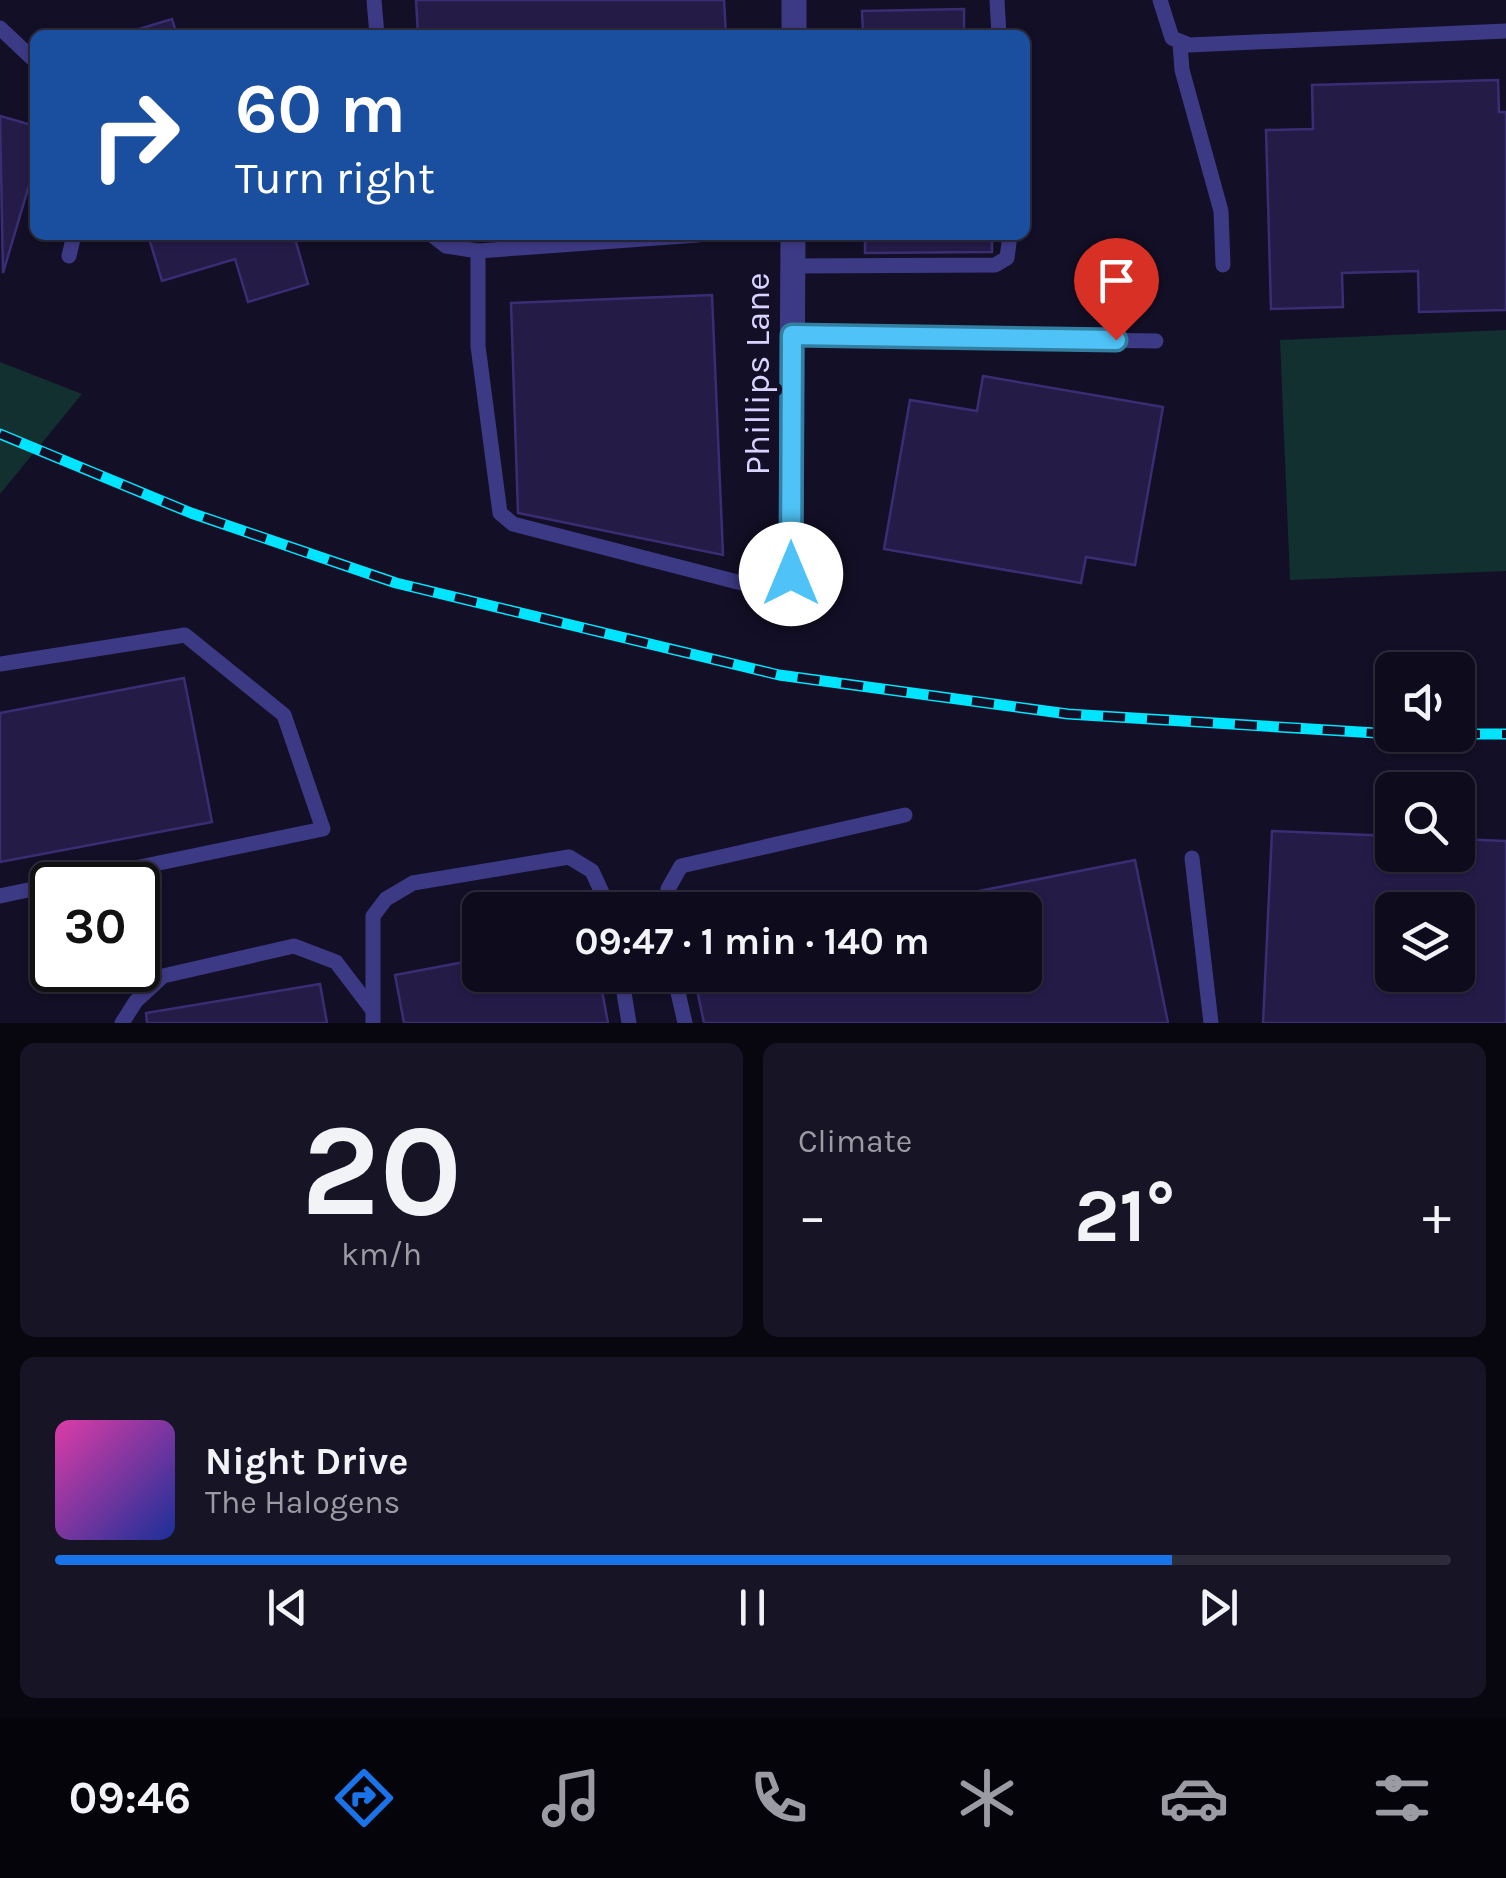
<!DOCTYPE html>
<html lang="en">
<head>
<meta charset="utf-8">
<style>
  :root { --surface:#0e0b1c; --page:#171425; --text:#f1f3f6; --muted:#9b9ba3; --line:#2e2b3b; --accent:#1a73e8 }
  body { margin:0; font-family:Karla,sans-serif; background:var(--page); color:var(--text); height:100vh; display:flex; flex-direction:column; font-size:38px; white-space:nowrap }
  * { box-sizing:border-box; margin:0 }
  p { font-size:32px; color:var(--muted) }
  .icon { flex:none; width:55px; height:55px; fill:none; stroke:currentColor; stroke-width:2; stroke-linecap:round; stroke-linejoin:round }
  .map { position:relative; height:1023px; overflow:hidden }
  .side { display:flex; flex-direction:column; gap:20px; padding:20px; background:#08060f; flex:1 }
  .side>* { flex:none }
  .top-card { position:absolute; left:30px; top:30px; width:1000px; height:210px; border-radius:15px; box-shadow:0 2px 8px #0004,0 0 0 2px var(--line); background:#1a4fa0; color:#fff; overflow:hidden }
  .buttons { position:absolute; left:1375px; top:652px; display:grid; gap:20px }
  .buttons a { display:grid; place-items:center; width:100px; height:100px; border-radius:15px; background:var(--surface); box-shadow:0 2px 8px #0004,0 0 0 2px var(--line); font-size:50px }
  .speed { position:absolute; left:30px; top:862px; display:flex; gap:20px; font-size:50px; font-weight:700; text-align:center }
  .speed>* { display:grid; place-content:center; width:130px; height:130px; border-radius:50%; background:var(--surface); box-shadow:0 2px 8px #0004,0 0 0 2px var(--line); line-height:1 }
  .speed .limit { border:5px solid #111; border-radius:15px; background:#fff; color:#111 }
  .pin { position:absolute; display:grid; place-items:center; width:85px; height:85px; color:#fff; margin:-102px -42px; border-radius:50% 50% 50% 0; rotate:-45deg; box-shadow:0 0 10px #0007 }
  .pin .icon { rotate:45deg }
  .me { position:absolute; width:110px; margin:-55px; rotate:0deg; stroke-linejoin:round; filter:drop-shadow(0 0 8px #0008) }
  .turn { display:flex; align-items:center; gap:35px; height:210px; padding:0 40px; font-size:45px }
  .turn .icon { width:130px; height:130px; stroke-width:2.5 }
  .turn b { display:block; font-size:70px; line-height:85px }
  .big { font-size:75px; font-weight:700; line-height:1.1 }
  .side .widget { flex:1; display:flex; flex-direction:column; justify-content:center; gap:15px; min-width:0; padding:0 35px; border-radius:15px; background:var(--page) }
  .side .dial { align-items:center; gap:0 }
  .dial b { font-size:130px; line-height:1 }
  .song { display:flex; align-items:center; gap:30px }
  .cover { width:120px; height:120px; border-radius:15px; background:linear-gradient(135deg,hsl(320 70% 55%),hsl(230 70% 35%)) }
  .played { height:10px; border-radius:5px; background:linear-gradient(90deg,var(--accent) 80%,var(--line) 80%) }
  .keys { display:flex; justify-content:space-around; direction:ltr }
  .heat { display:flex; justify-content:space-between; align-items:center; font-size:55px; direction:ltr }
  .side .tiles { flex:1; display:grid; gap:20px; grid-template-columns:1fr 1fr }
  .widget:last-child { grid-column:span 2 }
  .trip { position:absolute; left:462px; top:892px; width:580px; height:100px; border-radius:15px; background:var(--surface); box-shadow:0 2px 8px #0004,0 0 0 2px var(--line); font-weight:700; line-height:100px; text-align:center }
  .tab-bar { display:flex; height:160px; justify-content:space-around; align-items:center; background:#06040b; color:var(--muted) }
  .tab-bar .icon { width:70px; height:70px }
  .tab-bar .active { color:var(--accent) }
  .tab-bar b { font-size:45px; color:var(--text) }
  .map>svg:first-child { display:block }
</style>
</head>
<body>
<div class="map">
<svg width="1506" height="1023" viewBox="0 0 1506 1023">
  <rect width="100%" height="100%" fill="#130f26"/>
  <g fill="#12302f">
    <polygon points="1506,330 1506,571 1290,580 1280,340"/>
    <polygon points="0,362 82,394 0,494"/>
  </g>
  <g fill="#241b47" stroke="#3b2d73" stroke-width="2.5" fill-rule="evenodd">
    <polygon points="416,0 724,0 726,35 418,35"/>
    <polygon points="964,9 964,35 863,35 862,11"/>
    <polygon points="172,19 177,35 119,35"/>
    <polygon points="1498,80 1499,112 1506,112 1506,310 1419,312 1418,271 1342,273 1343,307 1271,309 1266,130 1313,129 1312,85"/>
    <polygon points="0,116 35,126 35,165 3,273"/>
    <polygon points="148,235 294,235 308,284 248,302 235,259 162,281"/>
    <polygon points="865,235 992,235 992,252 865,253"/>
    <polygon points="712,295 723,555 518,513 511,303"/>
    <polygon points="983,376 1163,407 1135,565 1086,557 1081,583 884,549 910,400 977,411"/>
    <polygon points="184,678 212,822 0,862 0,713"/>
    <path d="M1272 831 1392 836V855H1458V839L1506 841V1023H1263ZM1392 910H1458V975H1392Z"/>
    <polygon points="1135,860 1168,1023 704,1023 694,975 1025,975 1025,910 883,910"/>
    <polygon points="480,959 480,975 599,975 608,1023 404,1023 395,975"/>
    <polygon points="320,984 327,1023 147,1023 146,1013"/>
  </g>
  <g fill="none" stroke-linecap="round" stroke-linejoin="round">
    <g stroke="#3d3a85" stroke-width="15">
      <polyline points="374,0 377,35"/>
      <polyline points="997,0 999,35"/>
      <polyline points="1160,0 1172,38 1189,45 1506,31"/>
      <polyline points="0,28 35,61"/>
      <polyline points="1180,44 1182,70 1221,211 1223,265"/>
      <polyline points="432,235 446,246 478,251 698,235"/>
      <polyline points="478,251 478,346 500,513 513,524 753,586 775,582 791,574"/>
      <polyline points="69,256 74,235"/>
      <polyline points="793,266 995,265 1007,258 1010,235"/>
      <polyline points="792,335 1156,341"/>
      <polyline points="0,664 185,635 284,715 323,829 53,885"/>
      <polyline points="1192,858 1211,1023"/>
      <polyline points="0,896 52,885"/>
      <polyline points="666,910 668,889 681,866 905,815"/>
      <polyline points="621,975 629,1023"/>
      <polyline points="674,975 685,1023"/>
      <polyline points="122,1023 136,1001 163,976 294,946 336,962 371,1008"/>
      <polyline points="373,1023 373,916 386,899 413,883 569,857 592,871 610,910"/>
    </g>
    <g stroke="#3d3a85" stroke-width="25">
      <polyline points="794,35 794,0"/>
      <polyline points="791,574 793,235"/>
    </g>
    <defs>
      <g id="rail">
        <polyline points="0,434 191,513 396,583 779,675 1068,714 1392,734"/>
        <polyline points="1458,734 1506,734"/>
      </g>
    </defs>
    <use href="#rail" stroke="#00e5ff" stroke-width="11"/>
    <use href="#rail" stroke="#130f26" stroke-width="8" stroke-dasharray="22" stroke-linecap="butt"/>
  </g>
  <g fill="none" stroke-linecap="round" stroke-linejoin="round">
    <defs>
      <polyline id="route" points="791,574 792,335 1116,340"/>
    </defs>
    <use href="#route" stroke="#337fa1" stroke-width="25"/>
    <use href="#route" stroke="#4fc3f7" stroke-width="18"/>
  </g>
  <g text-anchor="middle" dominant-baseline="central" stroke-width="10" stroke-linejoin="round" paint-order="stroke">
    <g font-size="35" fill="#d9d4ff" stroke="#130f26">
      <text transform="translate(757 374) rotate(-90)">Phillips Lane</text>
    </g>
  </g>
</svg>
<div class="buttons">
<a><svg class="icon" aria-label="sound" viewBox="0 0 24 24"><path d="M4 9h4l5-4v14l-5-4H4zM17 9q2 3 0 6"/></svg></a>
<a><svg class="icon" aria-label="search" viewBox="0 0 24 24"><circle cx="10" cy="10" r="6"/><path d="M15 15l6 6"/></svg></a>
<a><svg class="icon" aria-label="layers" viewBox="0 0 24 24"><path d="M12 4l9 5-9 5-9-5zM3 14l9 5 9-5"/></svg></a>
</div>
<div class="speed"><div class="limit">30</div></div>
<div class="pin" style="left:1116px;top:340px;background:#d93025"><svg class="icon" aria-label="arrive" viewBox="0 0 24 24"><path d="M6 21V4h12l-3 4 3 4H6"/></svg></div>
<svg class="me" style="left:791px;top:574px" viewBox="-20 -20 40 40"><circle r="19" fill="#fff"/><path d="M0-13L10 11 0 6-10 11z" fill="#4fc3f7"/></svg>
<div class="trip">09:47 · 1 min · 140 m</div>
<div class="top-card">
<div class="turn"><svg class="icon" aria-label="right" viewBox="0 0 24 24"><path d="M7 20v-9h11M14 6l5 5-5 5"/></svg><div><b>60 m</b>Turn right</div></div>
</div>
</div>
<section class="side">
<div class="tiles">
<div class="widget dial"><b>20</b><p>km/h</p></div>
<div class="widget"><p>Climate</p>
<div class="heat"><a>−</a><b class="big">21°</b><a>+</a></div>
</div>
<div class="widget">
<div class="song"><i class="cover"></i><div><b>Night Drive</b><p>The Halogens</p></div></div>
<div class="played"></div>
<div class="keys"><svg class="icon" aria-label="previous" viewBox="0 0 24 24"><path d="M18 5L8 12l10 7zM5 5v14"/></svg><svg class="icon" aria-label="pause" viewBox="0 0 24 24"><path d="M8 5v14M16 5v14"/></svg><svg class="icon" aria-label="next" viewBox="0 0 24 24"><path d="M6 5l10 7-10 7zM19 5v14"/></svg></div>
</div>
</div>
</section>
<nav class="tab-bar">
<b>09:46</b>
<svg class="icon active" aria-label="directions" viewBox="0 0 24 24"><path d="M12 3l9 9-9 9-9-9zM9 14v-3h6M13 9l2 2-2 2"/></svg>
<svg class="icon" aria-label="music" viewBox="0 0 24 24"><path d="M9 18V5l10-2v13"/><circle cx="6" cy="18" r="3"/><circle cx="16" cy="16" r="3"/></svg>
<svg class="icon" aria-label="phone" viewBox="0 0 24 24"><path d="M5 4h4l2 5-3 2q2 4 5 5l2-3 5 2v4C11 20 4 13 5 4z"/></svg>
<svg class="icon" aria-label="climate" viewBox="0 0 24 24"><path d="M12 3v18M4 7l16 10M4 17L20 7"/></svg>
<svg class="icon" aria-label="car" viewBox="0 0 24 24"><path d="M5 17H2v-5l4-1 3-4h7l3 4 3 1v5h-3M9 17h6M6 11h13"/><circle cx="7" cy="17" r="2"/><circle cx="17" cy="17" r="2"/></svg>
<svg class="icon" aria-label="filters" viewBox="0 0 24 24"><path d="M4 7h16M4 17h16"/><circle cx="9" cy="7" r="2"/><circle cx="15" cy="17" r="2"/></svg>
</nav>
</body>
</html>
